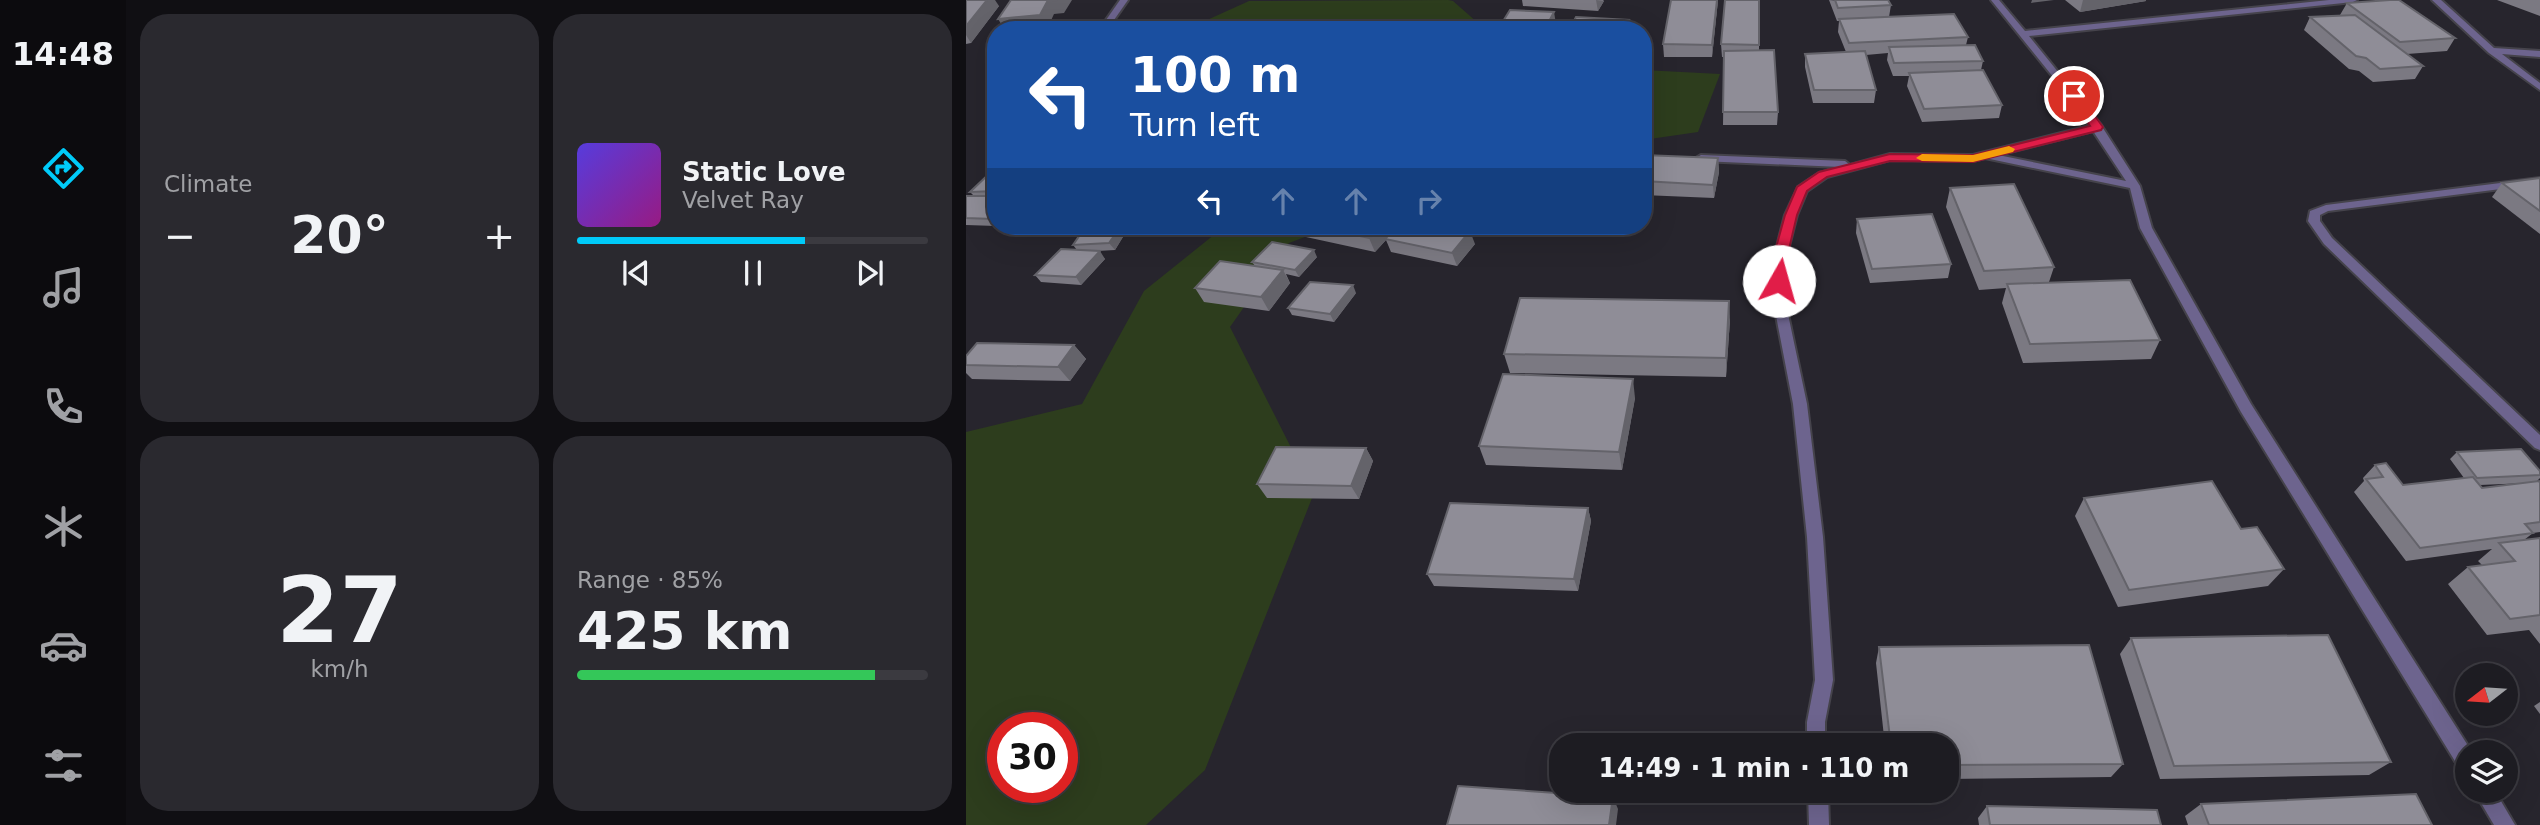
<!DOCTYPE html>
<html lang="en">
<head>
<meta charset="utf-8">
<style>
  :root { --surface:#1d1c22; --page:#2a292f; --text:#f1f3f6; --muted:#a0a1a5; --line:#3b3a40; --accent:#00cbf9 }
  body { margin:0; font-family:"DejaVu Sans",sans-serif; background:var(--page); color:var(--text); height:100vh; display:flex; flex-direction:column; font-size:26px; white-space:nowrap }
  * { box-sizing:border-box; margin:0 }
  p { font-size:23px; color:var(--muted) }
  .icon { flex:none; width:38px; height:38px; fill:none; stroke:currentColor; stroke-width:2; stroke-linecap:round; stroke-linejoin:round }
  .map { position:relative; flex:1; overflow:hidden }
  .sheet { display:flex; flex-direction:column; gap:14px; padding:14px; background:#100f13; width:840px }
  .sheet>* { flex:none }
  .hud { position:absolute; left:21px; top:21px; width:665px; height:214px; border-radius:28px; box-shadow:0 7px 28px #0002,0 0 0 2px var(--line); background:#1a4fa0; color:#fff; overflow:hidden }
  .needle { width:46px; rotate:253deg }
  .controls { position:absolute; left:1489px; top:663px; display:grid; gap:14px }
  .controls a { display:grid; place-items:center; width:63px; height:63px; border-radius:50%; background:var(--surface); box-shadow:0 7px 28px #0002,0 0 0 2px var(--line); font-size:35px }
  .speed { position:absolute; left:21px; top:712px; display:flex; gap:14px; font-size:35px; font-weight:700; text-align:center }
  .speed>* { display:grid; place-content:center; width:91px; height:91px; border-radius:50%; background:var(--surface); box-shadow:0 7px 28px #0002,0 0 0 2px var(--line); line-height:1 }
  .speed .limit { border:10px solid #d22; background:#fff; color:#111 }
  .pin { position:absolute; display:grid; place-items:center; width:60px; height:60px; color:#fff; margin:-30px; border:4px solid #fff; border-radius:50%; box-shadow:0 2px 7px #0007 }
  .me { position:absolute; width:77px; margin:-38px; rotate:7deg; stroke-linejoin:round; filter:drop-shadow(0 0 5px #0008) }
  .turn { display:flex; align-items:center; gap:24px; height:147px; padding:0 28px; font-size:32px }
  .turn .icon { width:91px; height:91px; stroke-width:2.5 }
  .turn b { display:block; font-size:49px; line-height:60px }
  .lanes { display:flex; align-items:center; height:66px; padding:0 28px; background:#0003; justify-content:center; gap:35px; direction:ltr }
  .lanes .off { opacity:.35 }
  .big { font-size:52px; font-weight:600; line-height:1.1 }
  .sheet .tile { flex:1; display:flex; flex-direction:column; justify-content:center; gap:10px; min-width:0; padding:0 24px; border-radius:28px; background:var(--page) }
  .sheet .dial { align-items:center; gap:0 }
  .dial b { font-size:91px; line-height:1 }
  .song { display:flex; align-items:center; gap:21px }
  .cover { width:84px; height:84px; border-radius:10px; background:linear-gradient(135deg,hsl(250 70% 55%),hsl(310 70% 35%)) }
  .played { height:7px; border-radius:4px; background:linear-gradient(90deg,var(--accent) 65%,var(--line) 65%) }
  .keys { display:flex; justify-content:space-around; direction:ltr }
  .heat { display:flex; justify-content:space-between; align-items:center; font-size:38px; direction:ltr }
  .charge { height:10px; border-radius:5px; background:linear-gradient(90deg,#34c759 85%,var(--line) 0) }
  .sheet .tiles { flex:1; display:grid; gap:14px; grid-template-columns:repeat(2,1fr) }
  .trip { position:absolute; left:583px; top:733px; width:410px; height:70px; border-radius:28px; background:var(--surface); box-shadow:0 7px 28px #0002,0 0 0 2px var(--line); font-weight:600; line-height:70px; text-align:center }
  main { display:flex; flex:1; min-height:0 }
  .tab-bar { display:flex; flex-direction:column; width:126px; justify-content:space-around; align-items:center; background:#0c0b0e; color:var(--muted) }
  .tab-bar .icon { width:49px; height:49px }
  .tab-bar .selected { color:var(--accent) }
  .tab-bar b { font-size:32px; color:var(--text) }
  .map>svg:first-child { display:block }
</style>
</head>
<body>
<main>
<nav class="tab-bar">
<b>14:48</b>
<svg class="icon selected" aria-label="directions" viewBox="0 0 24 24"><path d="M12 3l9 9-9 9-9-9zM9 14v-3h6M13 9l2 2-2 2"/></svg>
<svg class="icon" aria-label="music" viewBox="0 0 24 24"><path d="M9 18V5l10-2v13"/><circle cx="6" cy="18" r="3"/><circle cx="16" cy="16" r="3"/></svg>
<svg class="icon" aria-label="phone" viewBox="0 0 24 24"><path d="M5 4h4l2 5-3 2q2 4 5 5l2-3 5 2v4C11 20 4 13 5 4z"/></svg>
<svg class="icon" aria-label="climate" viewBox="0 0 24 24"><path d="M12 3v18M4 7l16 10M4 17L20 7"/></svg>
<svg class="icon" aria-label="car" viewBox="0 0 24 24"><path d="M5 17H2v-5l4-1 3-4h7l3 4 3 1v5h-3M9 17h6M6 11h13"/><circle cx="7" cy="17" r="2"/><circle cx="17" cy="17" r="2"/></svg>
<svg class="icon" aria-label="filters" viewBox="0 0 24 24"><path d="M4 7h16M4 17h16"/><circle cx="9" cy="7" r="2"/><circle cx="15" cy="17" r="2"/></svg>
</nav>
<section class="sheet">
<div class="tiles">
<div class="tile"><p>Climate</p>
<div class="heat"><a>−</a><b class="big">20°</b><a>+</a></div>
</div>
<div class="tile">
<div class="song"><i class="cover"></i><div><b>Static Love</b><p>Velvet Ray</p></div></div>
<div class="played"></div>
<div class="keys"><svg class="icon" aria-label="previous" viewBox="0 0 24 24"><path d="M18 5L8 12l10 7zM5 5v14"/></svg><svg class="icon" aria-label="pause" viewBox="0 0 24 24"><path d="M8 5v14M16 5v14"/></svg><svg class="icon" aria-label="next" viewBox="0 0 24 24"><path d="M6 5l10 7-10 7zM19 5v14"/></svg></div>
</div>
<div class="tile dial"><b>27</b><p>km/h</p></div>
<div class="tile"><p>Range · 85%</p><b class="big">425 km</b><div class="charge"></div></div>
</div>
</section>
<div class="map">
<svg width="1574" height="825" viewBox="0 0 1574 825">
  <rect width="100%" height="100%" fill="#27252d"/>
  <g fill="#2d3d1d" fill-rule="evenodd">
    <polygon points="482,0 487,1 520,30 233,30 230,25 283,1"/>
    <polygon points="677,70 754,74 732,132 677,140"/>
    <path d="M259 226H368L323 243 264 327 348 493 239 770 180 825H0V432L116 404 178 291ZM37 728H96V788H37Z"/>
  </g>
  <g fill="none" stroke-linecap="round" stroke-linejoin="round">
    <defs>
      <g id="minor">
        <polygon points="154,0 162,0 141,30 133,30"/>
        <path d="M1025 0H1033L1059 31 1363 0H1391L1387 2 1063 36 1135 125 1174 186 1186 228 1285 404 1506 752H1502V773L1495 771 1275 412 1174 228 1164 188 1019 158 1007 161 924 160 861 177 841 191 831 215 819 262V300L841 404 857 537 867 680 859 722V746H841V722L849 680 841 537 827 404 807 300V262L819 215 832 187 853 173 875 167 735 161 730 158 735 155 879 161 884 165 924 154 1007 155 1123 126 1104 98ZM1127 131 1160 181 1032 155Z"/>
        <polygon points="1466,0 1475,0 1528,48 1574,51 1574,57 1536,54 1574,83 1574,90 1523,53"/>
        <polygon points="1574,178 1574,184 1362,211 1354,215 1354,221 1366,238 1574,435 1574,450 1569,448 1358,244 1342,221 1344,211 1360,205"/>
        <polygon points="842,791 862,791 863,825 843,825"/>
        <polygon points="1508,791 1529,791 1549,825 1528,825"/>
      </g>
    </defs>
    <use href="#minor" stroke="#45434b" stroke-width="4"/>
    <use href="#minor" fill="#6d648e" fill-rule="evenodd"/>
  </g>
  <g fill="#7b7982" fill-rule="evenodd">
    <polygon points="0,0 33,6 5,43 0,44"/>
    <polygon points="556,0 637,0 638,1 632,11 557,6"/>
    <polygon points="752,0 746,57 698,57 697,44"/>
    <polygon points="793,0 793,50 812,112 811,125 757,125 758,57 756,57 755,44"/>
    <polygon points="863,0 925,5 923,17 1002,37 1000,45 1017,61 1015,70 1036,105 1033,118 956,122 941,86 943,76 927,76 921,60 922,53 900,55 910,90 908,103 847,103 839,67 839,54 880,52 872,32 873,21 871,21"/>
    <polygon points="1099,0 1180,0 1180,1 1114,12"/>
    <polygon points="1531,0 1574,0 1574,16"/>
    <polygon points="1381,3 1489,38 1481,51 1441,54 1457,66 1449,79 1407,82 1393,71 1383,69 1338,30 1344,17 1374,15"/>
    <polygon points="590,24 587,30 535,30 534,26"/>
    <polygon points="677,155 752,158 753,172 748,198 677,195"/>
    <polygon points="30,172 30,226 0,225 0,196 8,196 4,192"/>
    <polygon points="1574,178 1574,234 1526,197 1536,183"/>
    <polygon points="984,188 1088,267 1083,282 1194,340 1185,359 1057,363 1036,303 1040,288 1013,290 980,207"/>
    <polygon points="891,219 985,264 982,278 904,283 890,233"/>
    <polygon points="335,226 427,226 428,229 509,244 491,266 425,252 420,240 409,252 340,237"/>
    <polygon points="163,227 149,250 131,251 139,259 115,285 75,282 69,275 111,250 107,245"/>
    <polygon points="351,257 333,277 320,274 324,283 303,311 238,302 229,288 289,266 286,262"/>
    <polygon points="390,293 368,322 326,315 322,308"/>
    <polygon points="764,320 760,377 544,373 538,354"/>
    <polygon points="108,345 120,359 104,381 6,379 0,373 0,356"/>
    <polygon points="669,398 656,470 520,465 513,446"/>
    <polygon points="400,448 407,461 393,499 301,498 291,484"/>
    <path d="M1491 452 1574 471V478L1571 481 1574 483V532L1567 533 1558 540 1574 538V644L1563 630 1521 635 1482 584 1502 567 1516 565 1512 561 1526 549 1440 561 1388 492 1398 481 1397 478 1409 465 1437 485 1498 478 1484 459ZM1561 483 1516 488 1514 485Z"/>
    <polygon points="1118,498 1318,569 1302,586 1152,607 1109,516"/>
    <polygon points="622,508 625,521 612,591 468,586 461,574"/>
    <polygon points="1165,638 1425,762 1403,775 1194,779 1154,654"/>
    <polygon points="913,647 1157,764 1145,777 980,779 980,746 919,746 910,663"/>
    <polygon points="1574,702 1574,714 1568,706"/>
    <polygon points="1235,804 1466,825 1222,825 1219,816"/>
    <polygon points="1021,806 1195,825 1013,825 1012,818"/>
  </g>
  <g fill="#64636a">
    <polygon points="21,0 29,0 33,6 5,43 0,35 0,26"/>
    <polygon points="91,0 106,0 98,13 88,14 82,27 56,30 39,30 32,19 81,2"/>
    <polygon points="630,0 638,1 632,11"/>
    <polygon points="751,0 752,0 746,57 746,45"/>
    <polygon points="1066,0 1088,0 1065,3"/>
    <polygon points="1117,0 1180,0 1180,1 1114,12"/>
    <polygon points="588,12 590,24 587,30 579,30"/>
    <polygon points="663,20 664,30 658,30"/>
    <polygon points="752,158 753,172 748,198 747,185"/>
    <polygon points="155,226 162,226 163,227 149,250 143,243"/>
    <polygon points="415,226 427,226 429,231 419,239 420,240 409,252 403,238"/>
    <polygon points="504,231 509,244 491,266 486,253"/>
    <polygon points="348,250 351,257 333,277 329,270"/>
    <polygon points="134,251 139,259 115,285 110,277"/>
    <polygon points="317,270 324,283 303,311 295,297"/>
    <polygon points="387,285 390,293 368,322 364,314"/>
    <polygon points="763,301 764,320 760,377 760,358"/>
    <polygon points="108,345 120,359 104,381 92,367"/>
    <polygon points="667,379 669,398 656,470 653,452"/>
    <polygon points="400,448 407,461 393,499 385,486"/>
    <polygon points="622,508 625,521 612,591 608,579"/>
    <polygon points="647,797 652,809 650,825 643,825"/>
  </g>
  <g fill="#8f8d97" stroke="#64636a" stroke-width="2">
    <polygon points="0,0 21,0 0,26"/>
    <polygon points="45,0 91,0 81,2 74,15 32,19"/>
    <polygon points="705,0 751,0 746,45 697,44"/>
    <polygon points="759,0 793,0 793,45 755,44"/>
    <polygon points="869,0 922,0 925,5 872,8"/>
    <polygon points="1424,0 1433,0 1489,38 1434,42 1381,3"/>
    <polygon points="544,10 588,12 579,29 534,26"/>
    <polygon points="988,14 1002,37 883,43 873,19"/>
    <polygon points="1389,15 1457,66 1414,69 1400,58 1390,56 1344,17"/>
    <polygon points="610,17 663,20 658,30 603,30"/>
    <polygon points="1009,45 1017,61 928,63 923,47"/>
    <polygon points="808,50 812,112 757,112 758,51"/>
    <polygon points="899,51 910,90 848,90 839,54"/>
    <polygon points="1017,70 1036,105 958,109 943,73"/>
    <polygon points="677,155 752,158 747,185 677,181"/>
    <polygon points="25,172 30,172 30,191 4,192"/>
    <polygon points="1574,178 1574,211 1536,183"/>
    <polygon points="1048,184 1088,267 1018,271 984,188"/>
    <polygon points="0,196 30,196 30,216 27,219 0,218"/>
    <polygon points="966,214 985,264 906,269 891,219"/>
    <polygon points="120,226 155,226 143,243 107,245"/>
    <polygon points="346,226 415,226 403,238"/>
    <polygon points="431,226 486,226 504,231 486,253 419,239"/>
    <polygon points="306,242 348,250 329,270 286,262"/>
    <polygon points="95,249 134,251 110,277 69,275"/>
    <polygon points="254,261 317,270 295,297 229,288"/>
    <polygon points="1164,280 1194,340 1064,344 1041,284"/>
    <polygon points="344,282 387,285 364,314 322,308"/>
    <polygon points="554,298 763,301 760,358 538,354"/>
    <polygon points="11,343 108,345 92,367 0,365 0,356"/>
    <polygon points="537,374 667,379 653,452 513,446"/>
    <polygon points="310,447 400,448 385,486 291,484"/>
    <polygon points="1555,449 1574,471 1574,475 1511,478 1491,452"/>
    <polygon points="1420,463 1437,485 1507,477 1516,488 1573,481 1574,483 1574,522 1559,524 1567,533 1454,548 1400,479 1417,477 1409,465"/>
    <polygon points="1246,481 1275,529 1291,527 1318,569 1163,590 1118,498"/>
    <polygon points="484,503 622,508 608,579 461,574"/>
    <polygon points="1574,538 1574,615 1544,619 1502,567 1549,561 1533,543"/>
    <polygon points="1362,635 1425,762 1208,766 1165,638"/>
    <polygon points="1123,645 1157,764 980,765 980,746 925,746 913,647"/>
    <polygon points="492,786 647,797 643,825 481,825"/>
    <polygon points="1450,794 1466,825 1243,825 1235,804"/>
    <polygon points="1021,806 1191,810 1195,825 1024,825"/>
  </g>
  <polygon fill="#e11d48" stroke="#92132f" stroke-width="2" points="1104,93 1112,93 1137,127 1135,130 1007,162 924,161 861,177 841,191 831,215 820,262 818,284 808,284 806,262 819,215 831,187 853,172 924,154 1007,155 1124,126 1103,96"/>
  <polygon fill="#f59e0b" points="1043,146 1049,149 1047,152 1007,162 956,161 950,158 956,154 1007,155"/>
</svg>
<div class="controls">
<a><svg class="needle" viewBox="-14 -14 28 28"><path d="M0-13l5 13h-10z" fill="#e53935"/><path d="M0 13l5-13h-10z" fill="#a0a1a5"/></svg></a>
<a><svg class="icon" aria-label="layers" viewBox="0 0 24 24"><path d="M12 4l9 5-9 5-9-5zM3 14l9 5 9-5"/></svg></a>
</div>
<div class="speed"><div class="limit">30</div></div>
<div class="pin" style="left:1108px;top:96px;background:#d93025"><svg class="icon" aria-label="arrive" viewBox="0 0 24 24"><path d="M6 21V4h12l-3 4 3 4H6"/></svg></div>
<svg class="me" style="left:813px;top:281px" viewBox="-20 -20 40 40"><circle r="19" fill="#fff"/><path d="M0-13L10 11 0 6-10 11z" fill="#e11d48"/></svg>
<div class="trip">14:49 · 1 min · 110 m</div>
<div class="hud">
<div class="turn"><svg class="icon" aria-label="left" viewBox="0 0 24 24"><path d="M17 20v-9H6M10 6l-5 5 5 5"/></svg><div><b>100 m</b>Turn left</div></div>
<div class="lanes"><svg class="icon" aria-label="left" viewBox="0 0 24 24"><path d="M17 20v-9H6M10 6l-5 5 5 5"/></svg><svg class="icon off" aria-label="ahead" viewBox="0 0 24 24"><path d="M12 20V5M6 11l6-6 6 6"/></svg><svg class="icon off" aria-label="ahead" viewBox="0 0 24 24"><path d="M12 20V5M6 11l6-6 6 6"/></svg><svg class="icon off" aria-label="right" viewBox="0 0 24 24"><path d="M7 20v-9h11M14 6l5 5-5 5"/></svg></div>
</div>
</div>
</main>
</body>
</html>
